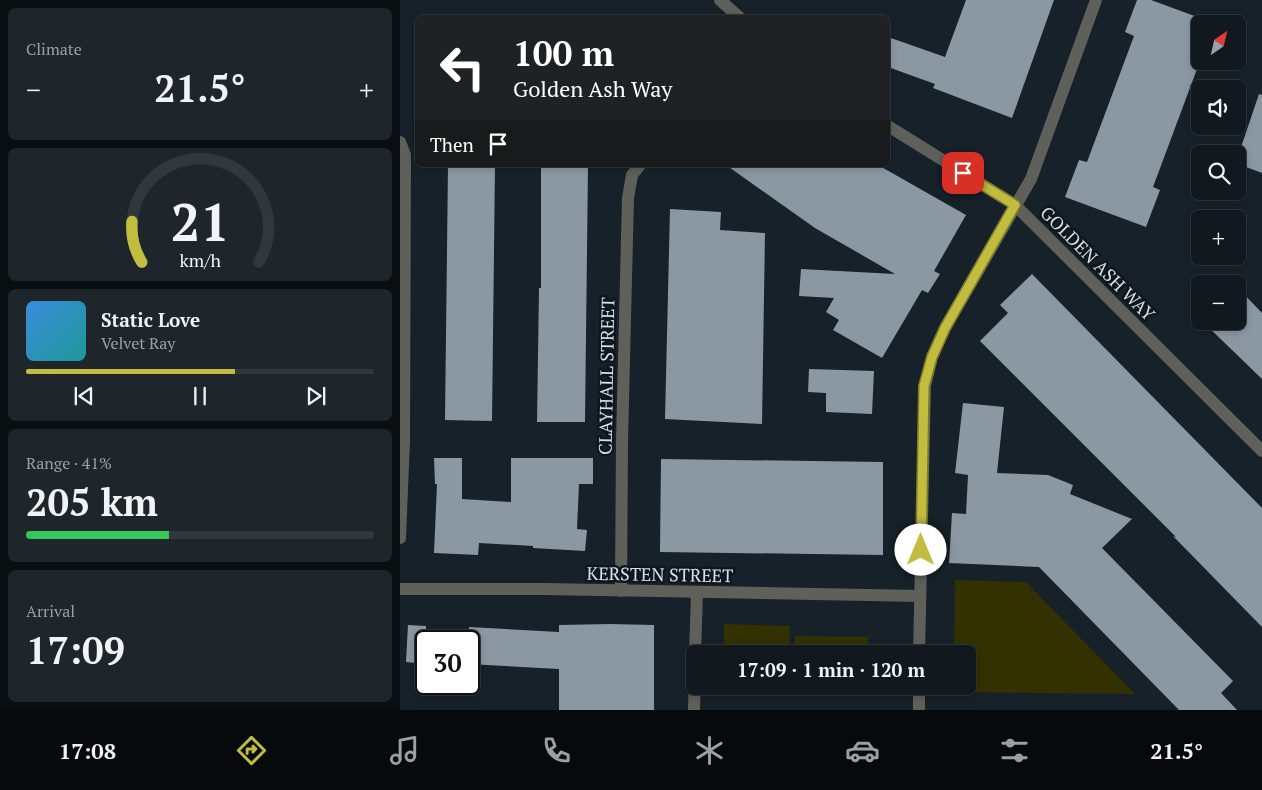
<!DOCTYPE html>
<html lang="en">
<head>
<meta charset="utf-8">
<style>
  :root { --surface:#11191f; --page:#1e262c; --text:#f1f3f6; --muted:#9ca0a4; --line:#30383d; --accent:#c2bd3f }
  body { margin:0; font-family:"PT Serif",serif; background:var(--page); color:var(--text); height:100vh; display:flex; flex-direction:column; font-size:19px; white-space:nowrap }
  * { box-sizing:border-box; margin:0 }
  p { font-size:16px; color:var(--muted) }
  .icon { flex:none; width:28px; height:28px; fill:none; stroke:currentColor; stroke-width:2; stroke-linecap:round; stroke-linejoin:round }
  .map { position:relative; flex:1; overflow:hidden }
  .panel { display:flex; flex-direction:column; gap:8px; padding:8px; background:#090e11; width:400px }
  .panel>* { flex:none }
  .hud { position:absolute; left:15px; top:15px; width:475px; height:152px; border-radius:8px; box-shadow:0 2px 8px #0003,0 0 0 1px var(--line); background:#202124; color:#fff; overflow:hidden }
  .needle { width:32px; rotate:34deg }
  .buttons { position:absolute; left:791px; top:15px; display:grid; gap:10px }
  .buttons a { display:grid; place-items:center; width:55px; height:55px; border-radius:8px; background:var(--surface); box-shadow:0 2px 8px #0003,0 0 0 1px var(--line); font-size:25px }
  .speed { position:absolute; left:15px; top:630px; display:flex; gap:10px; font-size:25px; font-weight:700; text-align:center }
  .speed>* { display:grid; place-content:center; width:65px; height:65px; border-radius:50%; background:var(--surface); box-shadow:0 2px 8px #0003,0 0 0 1px var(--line); line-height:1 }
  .speed .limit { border:2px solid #111; border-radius:8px; background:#fff; color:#111 }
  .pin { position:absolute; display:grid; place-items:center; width:42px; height:42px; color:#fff; margin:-21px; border-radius:10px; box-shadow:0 2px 8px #0006 }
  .me { position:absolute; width:55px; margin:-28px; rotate:0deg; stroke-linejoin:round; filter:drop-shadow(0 0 4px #0008) }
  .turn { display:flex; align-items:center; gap:18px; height:105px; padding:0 15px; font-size:22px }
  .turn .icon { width:65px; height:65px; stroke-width:2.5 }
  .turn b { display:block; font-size:35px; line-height:42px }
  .then { display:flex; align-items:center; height:48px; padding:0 15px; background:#0003; gap:10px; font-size:19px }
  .big { font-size:38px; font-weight:700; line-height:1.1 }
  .panel .tile { flex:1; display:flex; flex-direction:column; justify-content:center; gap:8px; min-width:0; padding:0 18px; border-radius:8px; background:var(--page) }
  .panel .dial { align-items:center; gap:0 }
  .dial svg { height:130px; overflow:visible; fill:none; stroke:var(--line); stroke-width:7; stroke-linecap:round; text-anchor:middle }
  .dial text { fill:var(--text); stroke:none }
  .song { display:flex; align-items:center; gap:15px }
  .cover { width:60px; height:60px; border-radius:8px; background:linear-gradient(135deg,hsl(210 70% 55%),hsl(180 70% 35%)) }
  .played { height:5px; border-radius:2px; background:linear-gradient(90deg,var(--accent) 60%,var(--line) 60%) }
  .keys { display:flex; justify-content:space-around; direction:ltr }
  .heat { display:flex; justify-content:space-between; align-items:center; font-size:28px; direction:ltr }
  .charge { height:8px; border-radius:4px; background:linear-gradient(90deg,#34c759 41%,var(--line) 0) }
  .trip { position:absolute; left:286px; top:645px; width:290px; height:50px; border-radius:8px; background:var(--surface); box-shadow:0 2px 8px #0003,0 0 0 1px var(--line); font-weight:700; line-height:50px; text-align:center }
  .menu { display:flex; height:80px; justify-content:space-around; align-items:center; background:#070a0c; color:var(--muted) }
  .menu .icon { width:35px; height:35px }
  .menu .active { color:var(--accent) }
  .menu b { font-size:22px; color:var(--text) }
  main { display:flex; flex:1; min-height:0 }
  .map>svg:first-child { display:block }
</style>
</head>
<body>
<main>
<section class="panel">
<div class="tile"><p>Climate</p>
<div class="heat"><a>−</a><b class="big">21.5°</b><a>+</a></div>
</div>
<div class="tile dial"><svg viewBox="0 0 100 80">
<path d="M14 69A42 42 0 1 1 86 69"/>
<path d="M14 69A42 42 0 0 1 8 44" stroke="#c2bd3f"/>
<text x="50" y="56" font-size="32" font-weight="700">21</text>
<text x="50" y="72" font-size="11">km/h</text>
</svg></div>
<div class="tile">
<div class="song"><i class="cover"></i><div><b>Static Love</b><p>Velvet Ray</p></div></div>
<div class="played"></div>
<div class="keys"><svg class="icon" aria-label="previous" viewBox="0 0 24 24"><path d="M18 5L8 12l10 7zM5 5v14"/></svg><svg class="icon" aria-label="pause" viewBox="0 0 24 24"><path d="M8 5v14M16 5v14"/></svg><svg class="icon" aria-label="next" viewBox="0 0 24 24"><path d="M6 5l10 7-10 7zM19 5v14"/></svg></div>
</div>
<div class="tile"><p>Range · 41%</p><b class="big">205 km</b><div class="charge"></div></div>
<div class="tile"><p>Arrival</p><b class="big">17:09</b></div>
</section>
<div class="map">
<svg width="862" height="710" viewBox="0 0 862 710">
  <rect width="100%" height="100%" fill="#172129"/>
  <g fill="#333100">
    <polygon points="555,580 626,582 735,694 553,692 553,686 568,686 568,654 554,654"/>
    <polygon points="324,624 390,626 389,654 324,654"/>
    <polygon points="395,636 468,637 468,654 395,654"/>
    <polygon points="323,686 389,686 389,693 323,692"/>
  </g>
  <g fill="#8b97a2">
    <polygon points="566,0 654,0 612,118 533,88 535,84 488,67 488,37 545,57"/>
    <polygon points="737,0 751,0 800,18 800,61 753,187 760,190 746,227 665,197 679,160 687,162 734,36 725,32"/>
    <polygon points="859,94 862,95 862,173 838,164 838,156"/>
    <polygon points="48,165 95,165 92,421 45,420"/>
    <polygon points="141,165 188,165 185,422 137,422 139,288 141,288"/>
    <polygon points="326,165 478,165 566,215 534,271 540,274 528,293 522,290 482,358 433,330 439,320 426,312 434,298 399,296 401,269 495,274 415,228"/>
    <polygon points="270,209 321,212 320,230 365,233 362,424 265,419"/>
    <polygon points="632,274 862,508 862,627 773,536 776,537 580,341 608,313 600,305"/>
    <polygon points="838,288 862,313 862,379 802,321 838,321"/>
    <polygon points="409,369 474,371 472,414 426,412 426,393 408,392"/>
    <polygon points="563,403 604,407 597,473 648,475 673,485 670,494 732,519 702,548 833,681 821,693 837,710 779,710 639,567 549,563 552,513 566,514 568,475 555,473"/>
    <polygon points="34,458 62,458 62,499 111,502 111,458 193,458 193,484 179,484 177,529 187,530 185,551 133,548 133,546 79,543 78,555 34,553 37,484 35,484"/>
    <polygon points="261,459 483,462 483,555 260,552"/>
    <polygon points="210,624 254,625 254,710 159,710 159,669 69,664 69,627 159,632 159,625"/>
    <polygon points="8,625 26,626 26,664 6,662"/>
  </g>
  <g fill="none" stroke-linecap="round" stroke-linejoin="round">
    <g stroke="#60605a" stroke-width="12">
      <polyline points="320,0 340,18"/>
      <polyline points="488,126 615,205 862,451"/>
      <polyline points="0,142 5,155 4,440 0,538"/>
      <polyline points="0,589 145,589 520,596"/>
      <polyline points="221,591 222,441 228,198 232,175 240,165"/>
      <polyline points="295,654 297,593"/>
      <polyline points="519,654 525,386 532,357 545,328 631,179 696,0"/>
      <polyline points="294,710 295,675"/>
      <polyline points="519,710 519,686"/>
    </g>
  </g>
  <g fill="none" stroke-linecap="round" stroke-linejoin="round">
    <defs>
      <polyline id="route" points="521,550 524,386 532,357 545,328 615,205 563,173"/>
    </defs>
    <use href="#route" stroke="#7e7b29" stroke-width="12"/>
    <use href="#route" stroke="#c2bd3f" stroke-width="9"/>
  </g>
  <g text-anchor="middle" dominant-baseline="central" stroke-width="5" stroke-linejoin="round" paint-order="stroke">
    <g font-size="18" fill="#d9dfe5" stroke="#0e171f">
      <text transform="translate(698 263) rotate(45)">GOLDEN ASH WAY</text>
      <text transform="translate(206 376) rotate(-89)">CLAYHALL STREET</text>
      <text transform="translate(260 574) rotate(1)">KERSTEN STREET</text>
    </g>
  </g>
</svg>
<div class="buttons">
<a><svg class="needle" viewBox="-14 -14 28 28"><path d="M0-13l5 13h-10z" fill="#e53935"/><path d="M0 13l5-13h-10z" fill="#9ca0a4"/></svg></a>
<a><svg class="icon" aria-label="sound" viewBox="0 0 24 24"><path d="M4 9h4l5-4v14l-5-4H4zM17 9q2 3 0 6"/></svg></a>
<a><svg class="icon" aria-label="search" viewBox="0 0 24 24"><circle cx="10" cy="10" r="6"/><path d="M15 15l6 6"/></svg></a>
<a>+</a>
<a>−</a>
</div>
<div class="speed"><div class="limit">30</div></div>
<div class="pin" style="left:563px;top:173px;background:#d93025"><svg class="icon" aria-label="arrive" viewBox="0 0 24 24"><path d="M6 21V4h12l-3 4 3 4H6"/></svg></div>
<svg class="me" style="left:521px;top:550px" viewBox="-20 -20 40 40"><circle r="19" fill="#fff"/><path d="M0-13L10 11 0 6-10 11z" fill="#c2bd3f"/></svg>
<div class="trip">17:09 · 1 min · 120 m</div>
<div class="hud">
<div class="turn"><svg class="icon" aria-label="left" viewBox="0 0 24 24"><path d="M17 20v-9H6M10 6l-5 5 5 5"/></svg><div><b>100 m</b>Golden Ash Way</div></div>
<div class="then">Then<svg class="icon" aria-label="arrive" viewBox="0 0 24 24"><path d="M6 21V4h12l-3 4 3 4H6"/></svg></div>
</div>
</div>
</main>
<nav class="menu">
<b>17:08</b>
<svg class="icon active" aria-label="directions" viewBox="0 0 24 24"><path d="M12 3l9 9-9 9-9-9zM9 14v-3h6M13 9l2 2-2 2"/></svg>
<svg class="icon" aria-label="music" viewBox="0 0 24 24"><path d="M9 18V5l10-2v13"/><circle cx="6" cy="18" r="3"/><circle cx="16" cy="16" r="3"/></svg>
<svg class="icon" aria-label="phone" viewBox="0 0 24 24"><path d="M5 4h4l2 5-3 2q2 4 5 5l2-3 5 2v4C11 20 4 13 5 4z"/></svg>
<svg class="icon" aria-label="climate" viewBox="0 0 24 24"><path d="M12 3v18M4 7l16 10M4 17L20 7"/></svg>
<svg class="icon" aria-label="car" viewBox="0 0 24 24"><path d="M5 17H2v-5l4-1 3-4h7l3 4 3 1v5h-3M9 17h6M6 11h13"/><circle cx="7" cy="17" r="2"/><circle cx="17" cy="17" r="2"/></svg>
<svg class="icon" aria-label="filters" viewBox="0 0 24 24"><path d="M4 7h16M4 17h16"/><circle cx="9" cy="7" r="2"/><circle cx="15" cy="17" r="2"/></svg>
<b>21.5°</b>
</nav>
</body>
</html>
